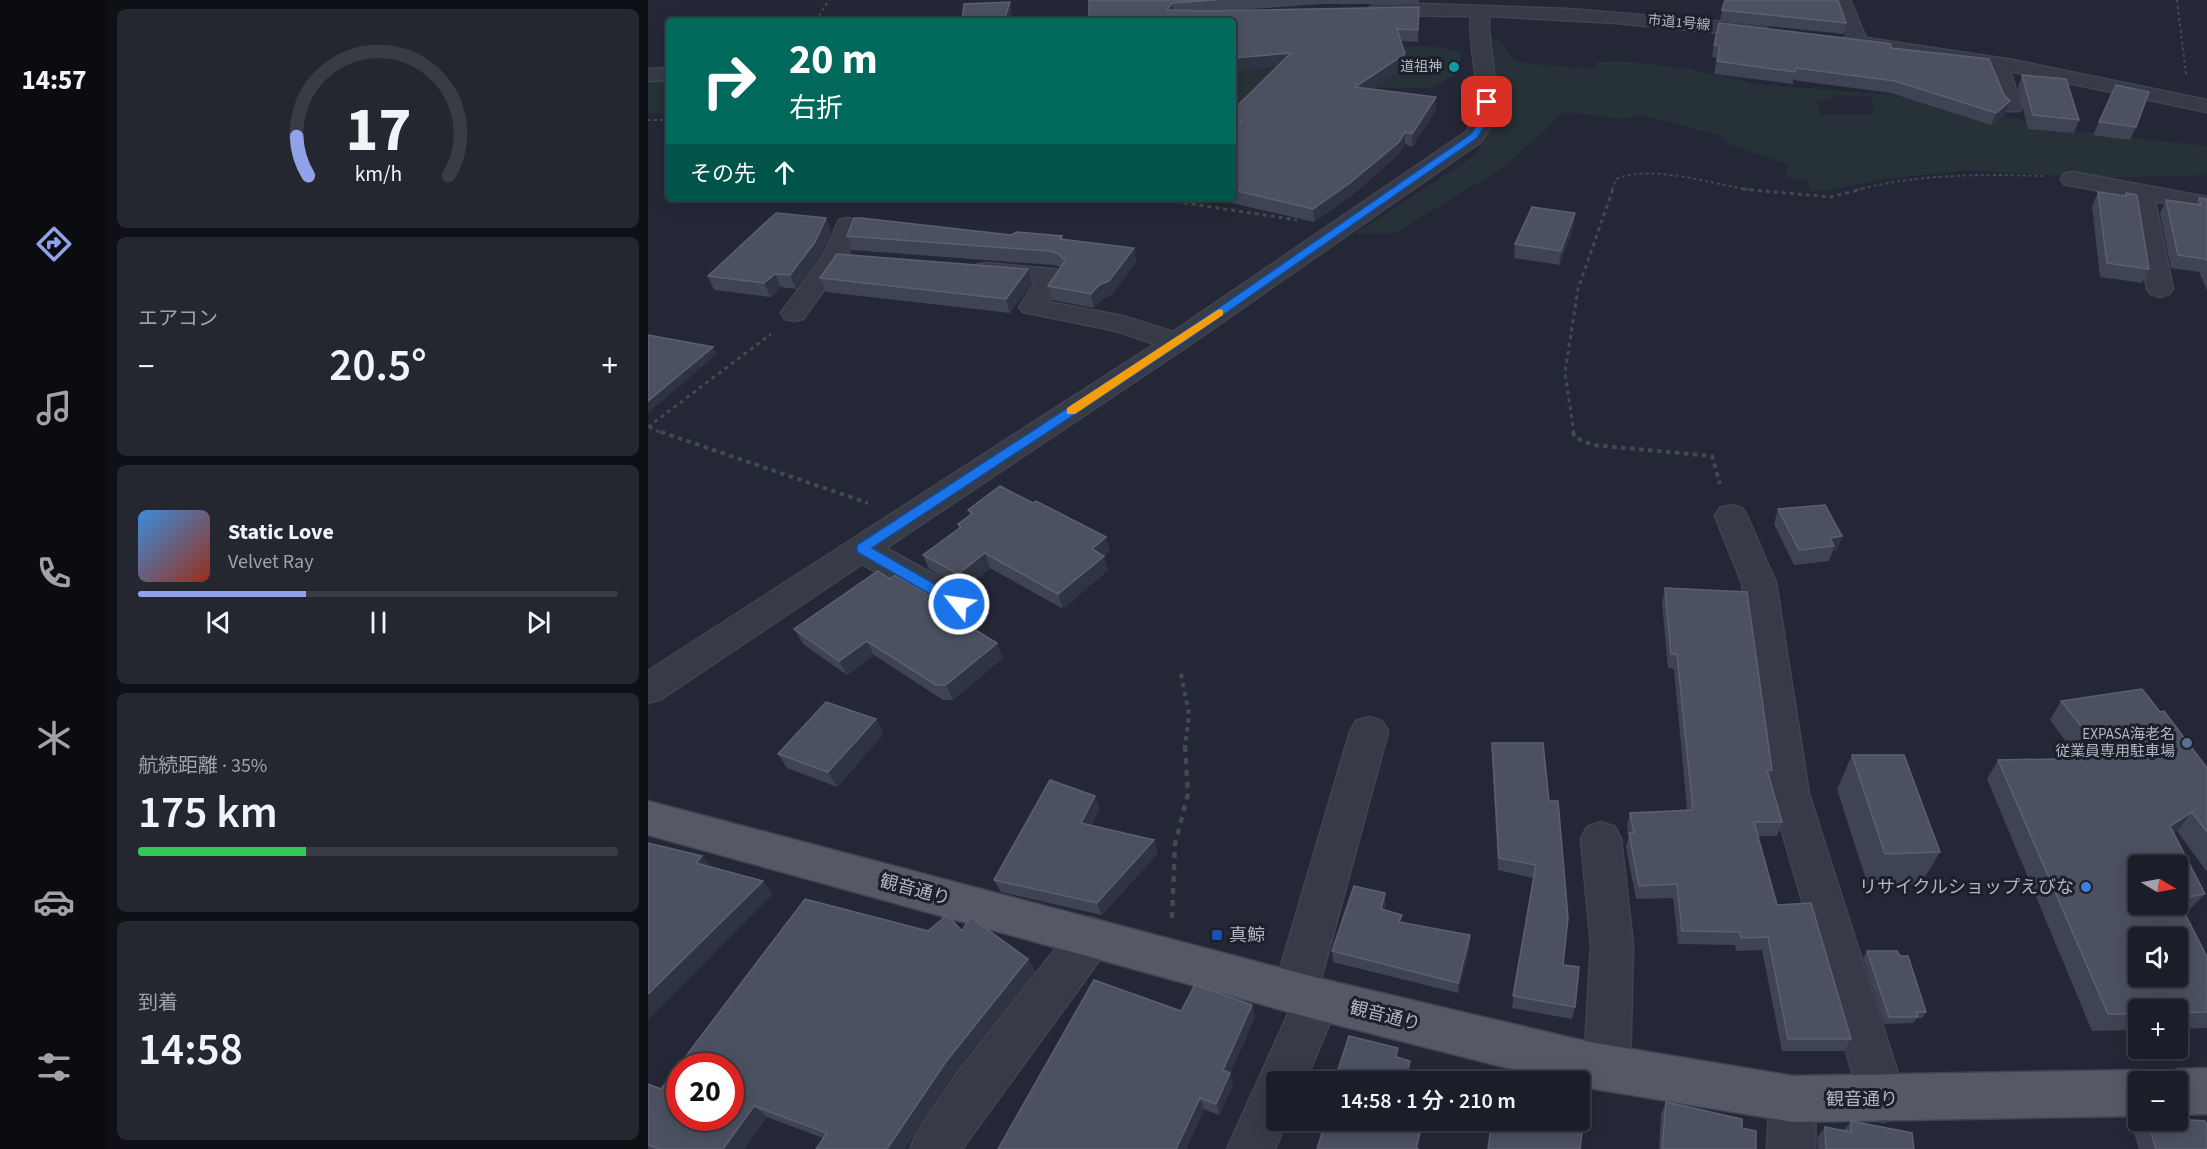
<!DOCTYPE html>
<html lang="ja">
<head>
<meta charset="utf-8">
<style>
  :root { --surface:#1b1e28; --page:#242730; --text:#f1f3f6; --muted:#a0a2a8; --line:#393c45; --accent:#91a2e9 }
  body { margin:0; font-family:"Source Sans 3","Noto Sans JP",sans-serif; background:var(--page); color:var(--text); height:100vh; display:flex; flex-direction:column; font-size:22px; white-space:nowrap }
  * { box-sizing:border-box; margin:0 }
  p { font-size:20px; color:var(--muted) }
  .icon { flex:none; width:33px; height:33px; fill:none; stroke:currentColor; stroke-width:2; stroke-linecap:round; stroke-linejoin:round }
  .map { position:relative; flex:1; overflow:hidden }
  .sheet { display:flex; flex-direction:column; gap:9px; padding:9px; background:#0f1016; width:540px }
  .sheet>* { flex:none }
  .hud { position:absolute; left:18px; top:18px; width:570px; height:183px; border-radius:6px; box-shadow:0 3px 15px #0003,0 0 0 2px var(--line); background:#00695c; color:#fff; overflow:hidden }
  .needle { width:39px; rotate:100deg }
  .controls { position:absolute; left:1480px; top:855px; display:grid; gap:12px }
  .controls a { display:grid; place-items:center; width:60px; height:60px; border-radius:6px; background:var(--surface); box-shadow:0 3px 15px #0003,0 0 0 2px var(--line); font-size:30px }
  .speed { position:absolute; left:18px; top:1053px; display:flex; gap:12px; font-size:30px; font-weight:700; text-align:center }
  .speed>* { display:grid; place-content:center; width:78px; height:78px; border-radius:50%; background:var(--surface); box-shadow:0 3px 15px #0003,0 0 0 2px var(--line); line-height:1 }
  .speed .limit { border:9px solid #d22; background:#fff; color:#111 }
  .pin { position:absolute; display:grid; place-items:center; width:51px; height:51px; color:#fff; margin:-26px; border-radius:12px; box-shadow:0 3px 9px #0006 }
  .me { position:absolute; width:66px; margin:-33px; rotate:300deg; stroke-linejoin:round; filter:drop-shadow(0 0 4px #0008) }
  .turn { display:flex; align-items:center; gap:21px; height:126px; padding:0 24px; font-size:27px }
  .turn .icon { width:78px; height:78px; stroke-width:2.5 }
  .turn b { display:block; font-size:42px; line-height:51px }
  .then { display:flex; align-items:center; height:57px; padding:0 24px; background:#0003; gap:12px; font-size:22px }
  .big { font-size:45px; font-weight:600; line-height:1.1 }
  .sheet .card { flex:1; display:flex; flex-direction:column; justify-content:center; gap:9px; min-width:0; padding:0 21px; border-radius:9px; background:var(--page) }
  .sheet .dial { align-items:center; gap:0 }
  .dial svg { height:156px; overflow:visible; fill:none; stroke:var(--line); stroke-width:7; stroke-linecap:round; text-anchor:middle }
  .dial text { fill:var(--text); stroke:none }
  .song { display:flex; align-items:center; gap:18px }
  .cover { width:72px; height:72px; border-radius:9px; background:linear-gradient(135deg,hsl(210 70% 55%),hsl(10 70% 35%)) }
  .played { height:6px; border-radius:3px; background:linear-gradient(90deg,var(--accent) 35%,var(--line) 35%) }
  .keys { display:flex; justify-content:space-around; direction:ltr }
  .heat { display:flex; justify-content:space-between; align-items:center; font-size:33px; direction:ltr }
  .charge { height:9px; border-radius:4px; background:linear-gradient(90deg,#34c759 35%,var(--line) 0) }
  .trip { position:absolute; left:618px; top:1071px; width:324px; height:60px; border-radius:6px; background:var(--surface); box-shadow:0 3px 15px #0003,0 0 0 2px var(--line); font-weight:600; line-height:60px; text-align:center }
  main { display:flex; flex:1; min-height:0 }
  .tabs { display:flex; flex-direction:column; width:108px; justify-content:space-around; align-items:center; background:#0b0c10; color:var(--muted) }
  .tabs .icon { width:42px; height:42px }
  .tabs .current { color:var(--accent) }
  .tabs b { font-size:27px; color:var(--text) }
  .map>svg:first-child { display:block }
</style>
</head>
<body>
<main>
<nav class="tabs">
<b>14:57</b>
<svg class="icon current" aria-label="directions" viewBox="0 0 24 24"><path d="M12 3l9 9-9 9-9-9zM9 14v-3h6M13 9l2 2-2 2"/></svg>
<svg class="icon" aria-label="music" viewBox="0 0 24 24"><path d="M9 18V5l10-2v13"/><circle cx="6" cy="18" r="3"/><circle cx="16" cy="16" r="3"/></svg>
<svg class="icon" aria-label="phone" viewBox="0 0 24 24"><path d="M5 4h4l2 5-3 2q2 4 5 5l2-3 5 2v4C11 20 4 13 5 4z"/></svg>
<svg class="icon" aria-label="climate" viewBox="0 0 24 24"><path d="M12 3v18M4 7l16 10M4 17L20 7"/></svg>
<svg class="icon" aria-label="car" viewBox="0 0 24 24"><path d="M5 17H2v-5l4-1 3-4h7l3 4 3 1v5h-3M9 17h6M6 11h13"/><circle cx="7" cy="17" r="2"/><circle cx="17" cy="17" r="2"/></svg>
<svg class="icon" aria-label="filters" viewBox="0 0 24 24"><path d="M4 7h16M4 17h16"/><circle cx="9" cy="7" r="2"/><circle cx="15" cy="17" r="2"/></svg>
</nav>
<section class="sheet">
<div class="card dial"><svg viewBox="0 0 100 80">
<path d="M14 69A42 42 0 1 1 86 69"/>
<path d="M14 69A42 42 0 0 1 8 49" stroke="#91a2e9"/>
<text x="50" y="56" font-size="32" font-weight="700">17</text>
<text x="50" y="72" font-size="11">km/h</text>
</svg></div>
<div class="card"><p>エアコン</p>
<div class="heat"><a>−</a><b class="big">20.5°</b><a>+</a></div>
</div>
<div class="card">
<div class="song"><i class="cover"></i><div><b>Static Love</b><p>Velvet Ray</p></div></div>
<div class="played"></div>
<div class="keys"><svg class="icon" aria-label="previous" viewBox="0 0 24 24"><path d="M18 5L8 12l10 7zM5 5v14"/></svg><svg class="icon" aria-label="pause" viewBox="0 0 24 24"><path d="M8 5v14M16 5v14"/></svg><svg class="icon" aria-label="next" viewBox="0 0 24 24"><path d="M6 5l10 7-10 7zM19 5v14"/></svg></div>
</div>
<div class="card"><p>航続距離 · 35%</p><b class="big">175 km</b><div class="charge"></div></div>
<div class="card"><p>到着</p><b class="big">14:58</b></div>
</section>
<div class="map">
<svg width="1559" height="1149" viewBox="0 0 1559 1149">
  <rect width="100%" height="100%" fill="#242836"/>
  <g fill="#263237" fill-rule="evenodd">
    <path d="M843 38 852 41 867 62 945 69 949 62 973 61 1036 68 1109 84 1267 97 1317 104 1375 121 1429 131 1559 146V175L1447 178 1321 170 1236 179 1178 191H1162L1161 181 1138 178 1140 164 1082 145 1073 136 991 114 976 119 916 112 856 167 747 233H708L828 155 846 121 850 89 841 66 839 44ZM1185 95 1224 97 1226 107 1223 114 1172 115 1169 102 1183 99Z"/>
    <polygon points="758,46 789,47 812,52 812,72 784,88 670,88 585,104 585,65 685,52"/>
    <polygon points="21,77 21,114 0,113 0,78"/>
  </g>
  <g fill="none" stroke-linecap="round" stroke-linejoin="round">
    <defs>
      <g id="minor">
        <polygon points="1184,0 1202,0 1218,38 1365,60 1559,100 1559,112 1362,71 1374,107 1371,111 1357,111 1342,68 1192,45 1190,41 1200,35"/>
        <path d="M774 4 920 9 1114 25 1123 31 1114 37 969 23 841 16C839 42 854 103 847 120 843 127 838 134 834 141L537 348 238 548 323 595 328 604 323 613 311 616 299 613 214 564 13 699 0 703V671L507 344 469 331 375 312 371 307 388 281 328 275 325 270 328 265 337 263 414 270 418 275 400 302 475 316 525 332 818 132C840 99 819 53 823 16L726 15 717 10 726 5Z"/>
        <polygon points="21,68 21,80 0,81 0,69"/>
        <polygon points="1424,172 1559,197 1559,211 1507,201 1525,289 1521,294 1512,297 1503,294 1499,289 1483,197 1416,184 1413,179 1416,174"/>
        <polygon points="199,218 207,220 211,225 199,258 155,319 146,321 137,319 133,313 175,257 191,220"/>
        <polygon points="1083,505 1094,508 1099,516 1128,583 1161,794 1258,1099 1252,1116 1235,1122 1218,1116 1212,1099 1123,794 1094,583 1067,516 1072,508"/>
        <polygon points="721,717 734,721 740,732 673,979 686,984 692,999 657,1082 628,1082 628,1120 639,1120 627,1149 579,1149 641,1012 631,1008 625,993 702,732 708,721"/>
        <polygon points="953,822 967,827 973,839 985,945 982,1068 975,1084 959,1091 943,1084 936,1068 943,945 933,839 939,827"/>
        <polygon points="443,917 458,923 464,937 458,951 314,1149 262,1149 269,1132 307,1076 428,923"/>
        <polygon points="1145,1076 1162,1082 1168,1099 1167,1149 1119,1149 1122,1099 1128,1082"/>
      </g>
      <g id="major">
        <polygon points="0,801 670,978 941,1042 1145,1076 1491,1070 1508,1076 1510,1082 1491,1082 1491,1116 1145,1122 941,1088 932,1086 932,1082 915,1082 670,1020 0,835"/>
        <polygon points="1559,1068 1559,1114 1530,1115 1530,1082 1511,1082 1513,1075 1530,1069"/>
      </g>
    </defs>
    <use href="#minor" stroke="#404450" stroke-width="3"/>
    <use href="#major" stroke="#404450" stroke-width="3"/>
    <g stroke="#3e4b4f" stroke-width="2" stroke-dasharray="3 3" stroke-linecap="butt">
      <polyline points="1529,0 1538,74"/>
      <polyline points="168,21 181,0"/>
      <polyline points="0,120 21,120"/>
      <path d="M964 190 968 179C1001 164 1066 184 1102 190"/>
      <path d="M1208 190C1270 174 1331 174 1395 176"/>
    </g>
    <g stroke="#3e4b4f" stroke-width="3" stroke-dasharray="4 4" stroke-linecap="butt">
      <polyline points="1094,189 1182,197 1214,189"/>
      <polyline points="504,198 649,220"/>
      <polyline points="0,427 123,334"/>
      <polyline points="1,427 16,434"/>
      <polyline points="926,434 917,372 930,289 965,189"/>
    </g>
    <g stroke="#3e4b4f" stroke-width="4" stroke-dasharray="4.5 4.5" stroke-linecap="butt">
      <polyline points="13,432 220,503"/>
      <polyline points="925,432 926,437 945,445 1064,456 1072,484"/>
      <polyline points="533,674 541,714 537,747"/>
    </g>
    <polyline stroke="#3e4b4f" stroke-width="4.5" stroke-dasharray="6 6" stroke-linecap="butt" points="524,918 527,844 540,794 537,746"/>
    <use href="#minor" fill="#373b47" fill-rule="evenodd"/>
    <use href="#major" fill="#555966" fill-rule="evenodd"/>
  </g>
  <g fill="#3f4454">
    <polygon points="441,0 771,0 771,4 674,4 576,11 771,7 770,42 753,41 757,67 723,89 788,110 764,147 757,144 751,154 703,196 666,222 562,198 585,198 585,110 630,66 585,70 585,21"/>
    <polygon points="1074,10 1198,23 1196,34 1072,21"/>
    <polygon points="1066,45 1243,48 1356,95 1362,101 1358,113 1343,125 1243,93 1145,80 1145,84 1066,74 1069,58 1064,57"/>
    <polygon points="1374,75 1431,120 1426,133 1380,129 1370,88"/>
    <polygon points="1451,122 1488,127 1482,140 1445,135"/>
    <polygon points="1450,192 1476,196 1478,193 1501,269 1494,283 1452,277 1444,206"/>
    <polygon points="1551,198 1559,199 1559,290 1551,272 1523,268 1512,213 1518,200 1548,204"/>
    <polygon points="926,227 911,265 866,258 867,244"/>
    <polygon points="183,232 173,256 148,289 133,287 123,297 66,290 60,276"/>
    <polygon points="363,235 414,236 415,239 486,248 488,262 464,295 454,299 446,308 404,300 400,286 413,267 405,265 204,250 199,236"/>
    <polygon points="380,269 384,283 362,313 178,292 172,278"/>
    <polygon points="1130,509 1194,536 1189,551 1185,551 1181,561 1146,565 1126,524"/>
    <polygon points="320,510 462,551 456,557 460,570 415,609 342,568 316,589 281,569 275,555 311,528 310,524 322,516"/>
    <polygon points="242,579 282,595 287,605 355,658 305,700 295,700 226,655 199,675 155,644 146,629"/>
    <polygon points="1017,588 1124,770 1121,778 1134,822 1129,836 1110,836 1129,905 1203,1039 1196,1051 1134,1051 1114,950 1088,951 1087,945 1030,944 1025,898 988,899 978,847 981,836 979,826 982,813 1039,810 1026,669 1020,668 1014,603"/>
    <polygon points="1413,701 1512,712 1559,768 1559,872 1529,831 1526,833 1557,894 1540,911 1536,912 1559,957 1559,1028 1530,1029 1530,1010 1491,1010 1491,1030 1444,1031 1339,779 1350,760 1431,759 1402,720"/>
    <polygon points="236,733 189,787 139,768 130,754"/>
    <polygon points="844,743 895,743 915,965 927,1007 924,1019 864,1008 885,878 850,870 844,756"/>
    <polygon points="1204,755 1292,852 1273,884 1220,886 1189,789"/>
    <polygon points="452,808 443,825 510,853 454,915 353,892 346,880"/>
    <polygon points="738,905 736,910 754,923 822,946 810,993 685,962 684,951"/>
    <polygon points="280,931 314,931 380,959 387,972 305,1075 175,1138 119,1117 96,1149 0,1149 0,1084 13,1089"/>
    <polygon points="1219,951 1278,1012 1274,1018 1269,1018 1265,1023 1236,1024 1215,958"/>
    <polygon points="604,1005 607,1017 582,1074 585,1085 571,1115 556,1109 538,1149 350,1149 533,1011"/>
    <polygon points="1018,1102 1094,1128 1108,1149 1011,1149 1013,1114"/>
    <polygon points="1492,1120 1530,1120 1559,1149 1491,1149 1484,1127"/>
    <polygon points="1203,1121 1266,1149 1170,1149 1169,1138 1177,1127 1196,1130"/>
  </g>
  <g fill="#2f3443">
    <polygon points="362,2 364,14 362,21 356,21"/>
    <polygon points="524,3 526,15 519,10"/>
    <polygon points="643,53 644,65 585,70 585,58"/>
    <polygon points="757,54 757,67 708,100 707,87"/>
    <polygon points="788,97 788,110 764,147 764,134"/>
    <polygon points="1362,101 1358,113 1343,125 1348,113"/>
    <polygon points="757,132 757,144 751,154 703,196 666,222 665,209"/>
    <polygon points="927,213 926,227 911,265 913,251"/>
    <polygon points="178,218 183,232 173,256 148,289 142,275"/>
    <polygon points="486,248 488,262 464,295 454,299 446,308 443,294"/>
    <polygon points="380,269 384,283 362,313 358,299"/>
    <polygon points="127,274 133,287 123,297 116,283"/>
    <polygon points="65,347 69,354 0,413 0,401"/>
    <polygon points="1194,536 1189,551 1185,551 1186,546 1182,538"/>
    <polygon points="458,537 462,551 456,557 460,570 415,609 410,594 444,549"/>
    <polygon points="337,553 342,568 316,589 310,574"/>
    <polygon points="282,595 289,610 277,599"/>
    <polygon points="219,641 226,655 199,675 191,661"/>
    <polygon points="349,643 355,658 305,700 298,685"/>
    <polygon points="228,719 236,733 189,787 180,772"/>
    <polygon points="447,796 452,808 437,835 433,823"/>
    <polygon points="1544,812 1529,831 1507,844 1522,826"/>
    <polygon points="506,840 510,853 454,915 449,903"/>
    <polygon points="54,856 65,869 48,863"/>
    <polygon points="115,881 125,894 0,1020 0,994"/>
    <polygon points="737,893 738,905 733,921 733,909"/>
    <polygon points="822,935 822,946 810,993 810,983"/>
    <polygon points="380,959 387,972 305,1075 257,1149 239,1149 297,1063"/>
    <polygon points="604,1005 607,1017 582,1074 585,1085 571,1115 568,1104 575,1070"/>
    <polygon points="552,1098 556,1109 538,1149 528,1149"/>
    <polygon points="106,1106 119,1117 96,1149 75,1149"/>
    <polygon points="775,1120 777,1120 770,1149 768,1149"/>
  </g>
  <g fill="#4b5160" stroke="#5b6070" stroke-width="1.5" fill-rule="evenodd">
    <polygon points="441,0 568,0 524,3 519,10 559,11 771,7 770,30 749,29 757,54 707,87 788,97 764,134 757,132 751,142 702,183 665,209 585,190 585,129 594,121 585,119 585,110 643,53 585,58 585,21 441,21"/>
    <polygon points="1077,0 1190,0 1198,23 1074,10"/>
    <polygon points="362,2 356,21 314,21 316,4"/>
    <polygon points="1071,23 1221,41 1243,44 1243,48 1341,59 1356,95 1362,101 1348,113 1247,81 1148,68 1147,72 1069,61 1072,46 1066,45"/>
    <polygon points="1374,75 1418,79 1431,120 1385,115"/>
    <polygon points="1468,85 1501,92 1488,127 1451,122"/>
    <polygon points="1450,192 1478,196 1478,193 1489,195 1501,269 1459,263"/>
    <polygon points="1551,198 1559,199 1559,261 1558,259 1530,255 1518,200 1553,205"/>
    <polygon points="884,207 927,213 913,251 867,244"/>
    <polygon points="128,213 178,218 167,242 142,275 127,274 116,283 60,276"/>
    <polygon points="206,218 213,218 363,235 369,232 414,236 412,239 486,248 461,281 451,285 443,294 400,286 417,261 411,254 402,251 199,236"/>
    <polygon points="189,254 380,269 358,299 172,278"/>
    <polygon points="0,335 65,347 0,401"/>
    <polygon points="352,486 385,503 388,501 458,537 444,549 456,556 410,594 337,553 310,574 275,555 313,527 310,524 325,513 320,510"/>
    <polygon points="1177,505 1194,536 1182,538 1186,546 1151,550 1130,509"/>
    <polygon points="230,571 242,579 247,575 282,595 277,599 349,643 298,685 288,685 219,641 191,661 146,629"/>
    <polygon points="1017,588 1099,592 1124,770 1119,770 1134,822 1106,822 1129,905 1163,903 1203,1039 1140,1039 1120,937 1093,938 1092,932 1034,931 1029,884 991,886 981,833 986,833 982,813 1045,810 1029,654 1023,654"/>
    <path d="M1494 689 1512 712 1516 711 1559 768V832L1544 812 1522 826 1557 894 1530 899V866H1491V904H1530V900L1559 957V1012L1530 1013V1010H1491V1014H1460L1350 760 1459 758 1413 701ZM1491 938H1530V976H1491Z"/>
    <polygon points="178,702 228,719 180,772 130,754"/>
    <polygon points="844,743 895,743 901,801 910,801 920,918 915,965 931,967 927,1007 865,996 888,865 851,858"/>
    <polygon points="1204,755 1256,755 1292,852 1237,854"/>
    <polygon points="402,780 447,796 433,823 506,840 449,903 346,880"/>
    <polygon points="0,843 54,856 48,863 115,881 0,994"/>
    <polygon points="706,886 737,893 733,909 754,915 751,922 822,935 810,983 684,951"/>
    <path d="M157 899 280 931 299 915 314 931 322 917 380 959 297 1063 239 1149H168L179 1133 106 1106 75 1149H12L0 1145V1084L13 1089ZM32 1066H82V1118H32Z"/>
    <polygon points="1219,951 1249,951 1252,956 1260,956 1278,1012 1268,1012 1270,1017 1241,1017"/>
    <polygon points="446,980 533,1011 547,985 604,1005 575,1070 582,1073 568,1104 552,1098 528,1149 350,1149"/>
    <polygon points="701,1036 750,1048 748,1057 762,1061 760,1070 786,1076 784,1082 686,1082"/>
    <polygon points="1018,1102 1094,1119 1094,1128 1108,1131 1108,1149 1014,1149"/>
    <polygon points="1530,1119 1557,1121 1559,1126 1559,1149 1508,1149 1499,1120 1530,1120"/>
    <polygon points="678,1120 775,1120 768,1148 771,1149 669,1149"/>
    <polygon points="844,1120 912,1120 935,1125 932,1149 840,1149"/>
    <polygon points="1203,1121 1264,1133 1266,1149 1178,1149 1177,1127 1203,1132"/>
  </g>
  <polygon fill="#1a73e8" stroke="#114b97" stroke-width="1.5" points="839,99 844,102 841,119 829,138 532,345 224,548 316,601 316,608 306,608 209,552 209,545 524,340 823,134 833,119 835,102"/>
  <polygon fill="#f59e0b" points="571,309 575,310 575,315 427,414 419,414 419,408"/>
  <circle fill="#0f9aa8" stroke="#1c202b" stroke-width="2" cx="806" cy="67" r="6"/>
  <circle fill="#5c6f8a" stroke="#1c202b" stroke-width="2" cx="1539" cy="743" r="6"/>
  <circle fill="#3f7fe0" stroke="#1c202b" stroke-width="2" cx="1438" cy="887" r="6"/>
  <rect fill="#1a4fb4" stroke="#1c202b" stroke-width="2" x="563" y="929" width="12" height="12" rx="3"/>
  <g text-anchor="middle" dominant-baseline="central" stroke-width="6" stroke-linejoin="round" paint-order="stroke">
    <g font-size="14" fill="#b2b5c3" stroke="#1c202b">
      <text transform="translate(1031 23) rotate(5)">市道1号線</text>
    </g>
    <g font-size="14" fill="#b2b5c3" stroke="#1c202b" text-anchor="end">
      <text x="794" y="67">道祖神</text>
    </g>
    <g font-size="15" fill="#b2b5c3" stroke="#1c202b" text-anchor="end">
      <text x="1527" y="734">EXPASA海老名<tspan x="1527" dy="17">従業員専用駐車場</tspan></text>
    </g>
    <g font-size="18" fill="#b2b5c3" stroke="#1c202b" text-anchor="end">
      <text x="1426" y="887">リサイクルショップえびな</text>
      <text x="581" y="935" text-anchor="start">真鯨</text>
    </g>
    <g font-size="18" fill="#b2b5c3" stroke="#1c202b">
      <text transform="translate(267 890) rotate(15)">観音通り</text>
      <text transform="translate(737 1016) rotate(14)">観音通り</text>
      <text x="1214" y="1099">観音通り</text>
    </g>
  </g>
</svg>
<div class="controls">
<a><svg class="needle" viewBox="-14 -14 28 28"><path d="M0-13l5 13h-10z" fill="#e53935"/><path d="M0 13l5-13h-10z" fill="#a0a2a8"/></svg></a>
<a><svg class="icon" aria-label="sound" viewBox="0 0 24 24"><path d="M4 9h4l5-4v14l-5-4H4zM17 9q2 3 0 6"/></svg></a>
<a>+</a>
<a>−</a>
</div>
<div class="speed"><div class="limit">20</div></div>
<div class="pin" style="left:839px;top:102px;background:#d93025"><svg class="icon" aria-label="arrive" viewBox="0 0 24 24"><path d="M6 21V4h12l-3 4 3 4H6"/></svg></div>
<svg class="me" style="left:311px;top:604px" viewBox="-20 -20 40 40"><circle r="17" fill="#1a73e8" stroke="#fff" stroke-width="3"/><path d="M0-11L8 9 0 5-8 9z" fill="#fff"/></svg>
<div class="trip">14:58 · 1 分 · 210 m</div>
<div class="hud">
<div class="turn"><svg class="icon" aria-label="right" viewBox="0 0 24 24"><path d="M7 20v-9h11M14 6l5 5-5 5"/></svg><div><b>20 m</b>右折</div></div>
<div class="then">その先<svg class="icon" aria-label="ahead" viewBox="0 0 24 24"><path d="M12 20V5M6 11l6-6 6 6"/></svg></div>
</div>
</div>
</main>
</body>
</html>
